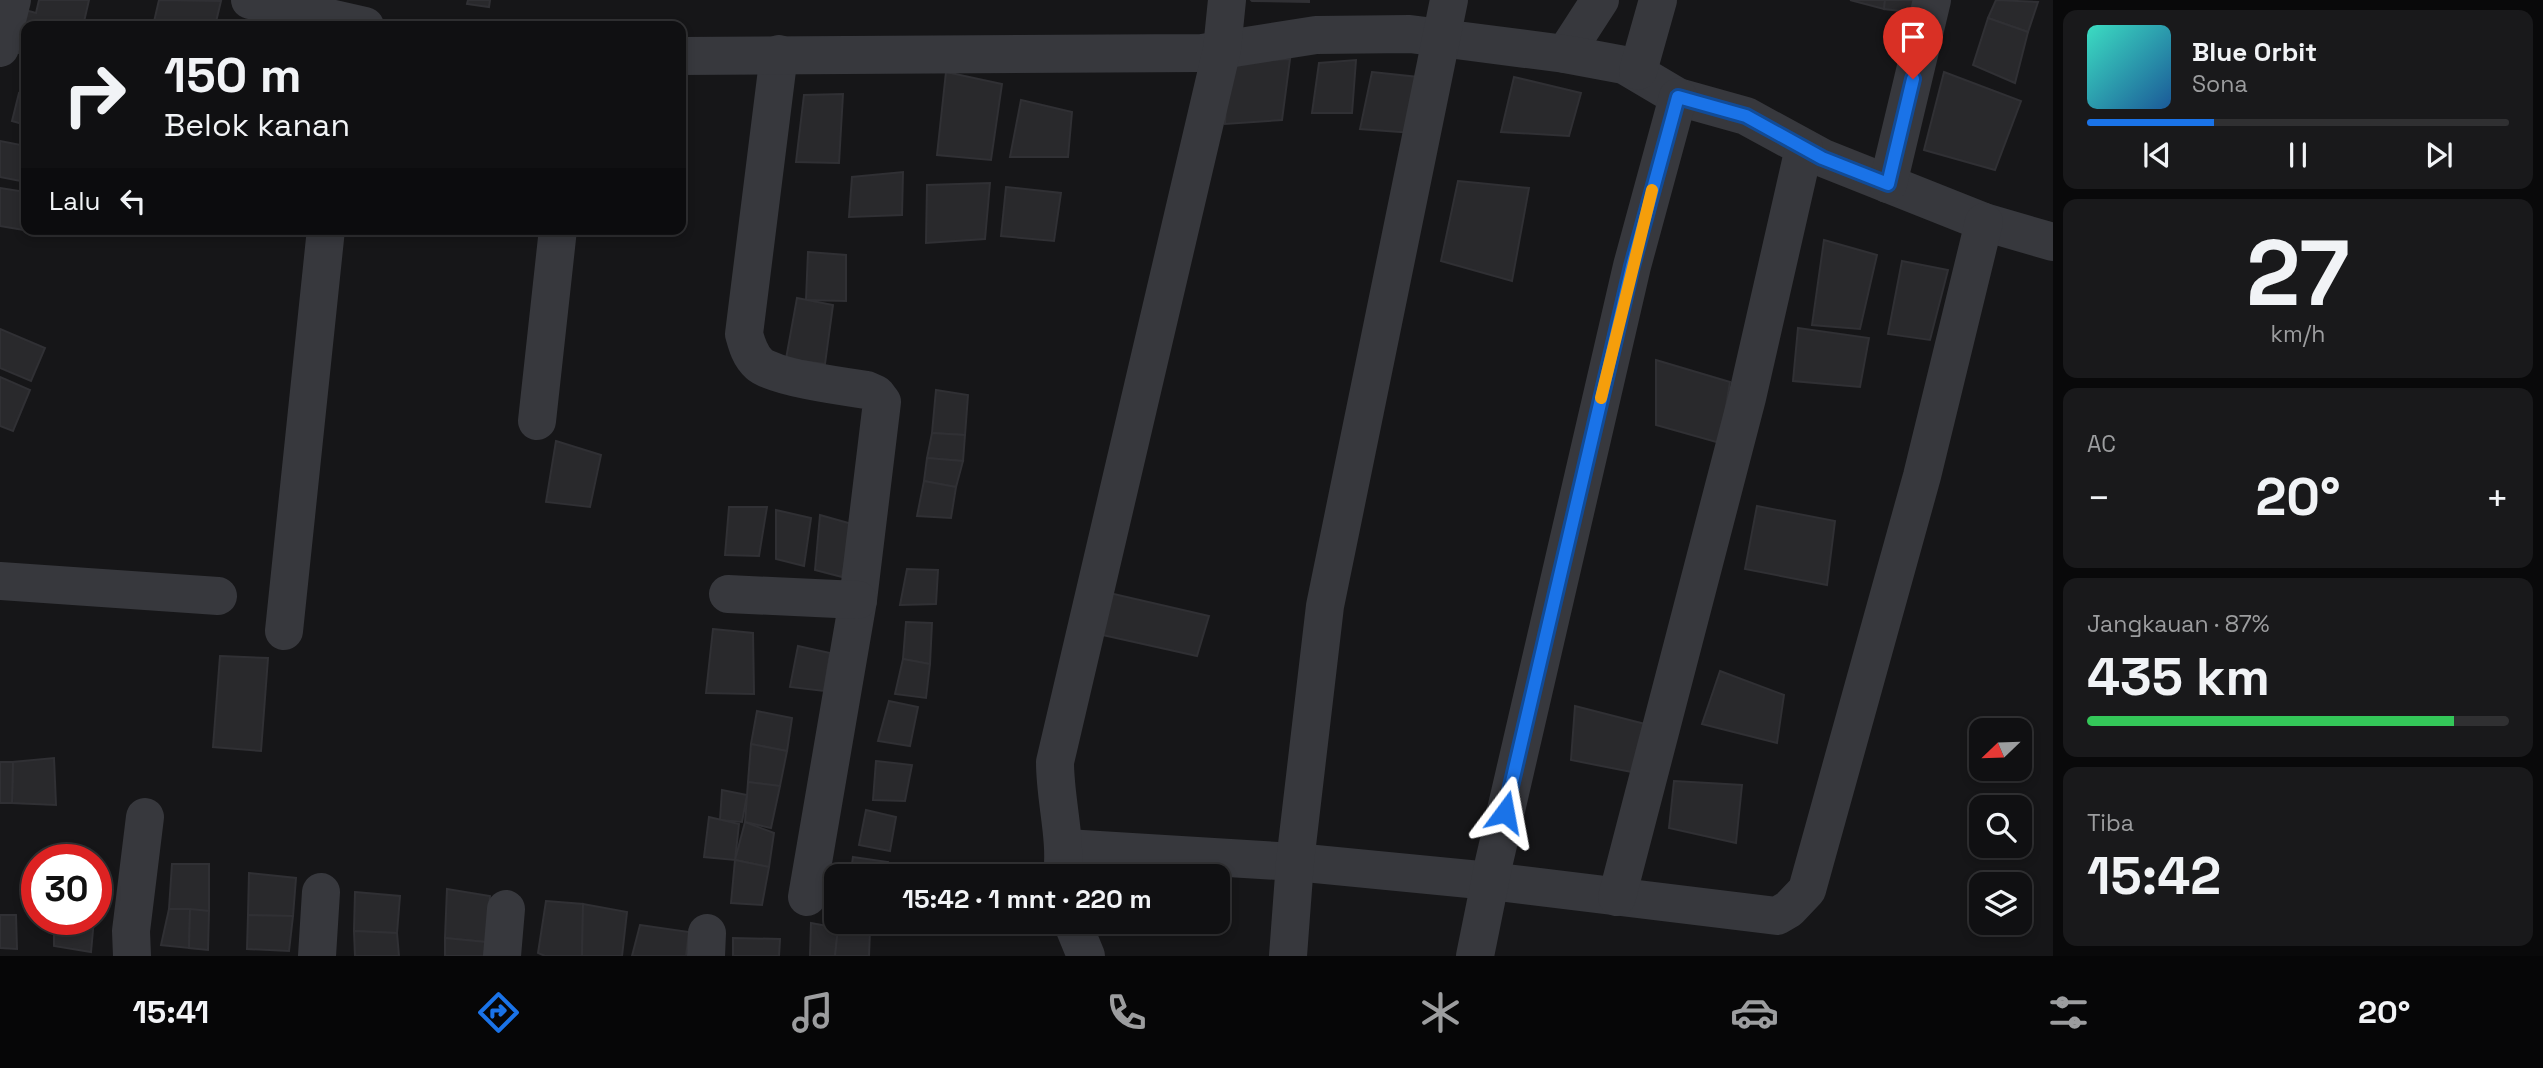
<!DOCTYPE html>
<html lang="id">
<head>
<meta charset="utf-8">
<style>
  :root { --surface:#101012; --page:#19191b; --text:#f1f3f6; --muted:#9c9d9f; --line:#303032; --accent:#1a73e8 }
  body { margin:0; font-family:"Space Grotesk",sans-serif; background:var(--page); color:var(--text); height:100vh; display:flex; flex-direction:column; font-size:26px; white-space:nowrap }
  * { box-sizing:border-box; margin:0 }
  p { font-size:23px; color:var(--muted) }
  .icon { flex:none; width:38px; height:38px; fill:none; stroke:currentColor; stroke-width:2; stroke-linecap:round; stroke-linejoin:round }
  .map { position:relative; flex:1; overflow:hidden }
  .drawer { display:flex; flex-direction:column; gap:10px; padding:10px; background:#09090a; width:490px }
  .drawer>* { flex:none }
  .guide { position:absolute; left:21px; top:21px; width:665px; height:214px; border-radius:14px; box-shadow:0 4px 10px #0003,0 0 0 2px var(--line); background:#101012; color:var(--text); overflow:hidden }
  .needle { width:46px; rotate:247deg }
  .fabs { position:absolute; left:1969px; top:718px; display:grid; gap:14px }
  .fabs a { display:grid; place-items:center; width:63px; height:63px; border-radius:14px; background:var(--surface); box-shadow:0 4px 10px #0003,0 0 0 2px var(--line); font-size:35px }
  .speed { position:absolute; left:21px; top:844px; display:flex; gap:14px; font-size:35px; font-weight:700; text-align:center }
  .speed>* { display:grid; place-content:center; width:91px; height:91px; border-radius:50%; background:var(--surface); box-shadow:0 4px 10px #0003,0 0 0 2px var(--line); line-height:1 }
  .speed .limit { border:10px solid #d22; background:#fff; color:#111 }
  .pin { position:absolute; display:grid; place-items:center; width:60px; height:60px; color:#fff; margin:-72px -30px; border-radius:50% 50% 50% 0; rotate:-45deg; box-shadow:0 0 7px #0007 }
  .pin .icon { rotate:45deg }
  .me { position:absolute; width:77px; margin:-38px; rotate:13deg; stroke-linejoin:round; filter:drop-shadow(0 0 5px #0008) }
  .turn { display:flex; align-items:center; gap:24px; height:147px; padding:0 28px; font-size:32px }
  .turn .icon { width:91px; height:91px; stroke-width:2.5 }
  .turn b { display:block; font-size:49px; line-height:60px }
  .then { display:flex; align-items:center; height:66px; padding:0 28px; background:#0003; gap:14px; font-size:26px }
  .big { font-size:52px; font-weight:800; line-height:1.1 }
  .drawer .card { flex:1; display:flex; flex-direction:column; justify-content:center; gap:10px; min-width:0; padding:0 24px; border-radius:14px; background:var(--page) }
  .drawer .dial { align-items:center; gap:0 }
  .dial b { font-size:91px; line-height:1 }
  .song { display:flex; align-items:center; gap:21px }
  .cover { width:84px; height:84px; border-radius:10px; background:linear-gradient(135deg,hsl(170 70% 55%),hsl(210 70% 35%)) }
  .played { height:7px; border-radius:4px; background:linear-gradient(90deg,var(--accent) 30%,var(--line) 30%) }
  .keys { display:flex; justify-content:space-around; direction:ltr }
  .heat { display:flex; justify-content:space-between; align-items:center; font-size:38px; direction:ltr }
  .charge { height:10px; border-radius:5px; background:linear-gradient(90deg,#34c759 87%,var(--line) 0) }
  .trip { position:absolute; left:824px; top:864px; width:406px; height:70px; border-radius:14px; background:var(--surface); box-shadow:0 4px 10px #0003,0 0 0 2px var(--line); font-weight:800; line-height:70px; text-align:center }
  .tabs { display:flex; height:112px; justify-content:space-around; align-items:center; background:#060607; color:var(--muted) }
  .tabs .icon { width:49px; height:49px }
  .tabs .selected { color:var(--accent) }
  .tabs b { font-size:32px; color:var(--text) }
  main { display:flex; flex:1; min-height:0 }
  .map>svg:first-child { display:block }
</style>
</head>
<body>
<main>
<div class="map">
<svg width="2053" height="956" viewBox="0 0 2053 956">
  <rect width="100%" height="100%" fill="#161618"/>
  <g fill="#29292c" stroke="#303034" stroke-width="2">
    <polygon points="39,0 89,0 83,26 26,26 26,55 15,52 25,10 36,13"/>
    <polygon points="159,0 221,1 215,26 153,26"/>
    <polygon points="468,0 490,0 489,7 467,4"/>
    <polygon points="1251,0 1309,0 1309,2 1252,1"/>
    <polygon points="1850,0 1885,0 1884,9"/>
    <polygon points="1885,0 1926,0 1919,13 1884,9"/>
    <polygon points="1996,0 2038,2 2028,32 1988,18"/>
    <polygon points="1988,18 2028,32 2015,83 1973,65"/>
    <polygon points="1290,59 1282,120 1225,124 1228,62"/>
    <polygon points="1356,60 1352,113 1312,113 1319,63"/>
    <polygon points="946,72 1002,84 991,160 937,155"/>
    <polygon points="1372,72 1418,77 1413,133 1360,129"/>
    <polygon points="1944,72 2021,101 1995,170 1924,150"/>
    <polygon points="1514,77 1581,93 1569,136 1501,132"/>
    <polygon points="19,93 26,95 26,125 12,121"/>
    <polygon points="843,94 839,163 796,162 804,95"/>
    <polygon points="1021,100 1072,112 1068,157 1010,157"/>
    <polygon points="0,141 26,146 26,182 0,177"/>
    <polygon points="903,172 902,215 849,217 852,177"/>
    <polygon points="1458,181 1529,188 1512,281 1441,261"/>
    <polygon points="990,183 985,239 926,243 927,185"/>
    <polygon points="1006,187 1061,193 1054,241 1001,236"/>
    <polygon points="0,188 26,192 24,230 0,226"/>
    <polygon points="1824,240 1877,255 1860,329 1812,325"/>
    <polygon points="808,252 846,255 846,301 806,300"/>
    <polygon points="1902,261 1948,270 1930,340 1888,334"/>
    <polygon points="797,298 833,305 825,364 786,359"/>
    <polygon points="1798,328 1869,338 1860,387 1793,381"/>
    <polygon points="0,329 45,348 31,381 0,368"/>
    <polygon points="1656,360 1730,382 1720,443 1656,425"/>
    <polygon points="0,377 30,390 13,431 0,426"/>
    <polygon points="936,390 968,395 965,435 932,433"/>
    <polygon points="932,433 965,435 963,461 927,458"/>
    <polygon points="556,441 601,455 590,507 546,502"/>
    <polygon points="927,458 963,461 956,487 924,481"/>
    <polygon points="924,481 956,487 951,518 917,516"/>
    <polygon points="1757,506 1835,521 1827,585 1745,569"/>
    <polygon points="729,507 767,507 759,556 725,555"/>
    <polygon points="776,510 811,518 804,566 776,559"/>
    <polygon points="820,515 852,524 842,577 815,570"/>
    <polygon points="907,569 938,570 936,604 900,605"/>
    <polygon points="1105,592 1209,616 1197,656 1098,634"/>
    <polygon points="906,622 932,623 930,664 903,659"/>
    <polygon points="713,629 753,633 754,694 706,693"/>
    <polygon points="798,646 830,653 824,691 790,687"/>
    <polygon points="220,656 268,658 261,751 213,747"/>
    <polygon points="903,659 930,664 926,698 895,694"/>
    <polygon points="1720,671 1784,695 1777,743 1702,724"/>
    <polygon points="889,701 918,707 910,746 878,741"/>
    <polygon points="1575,706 1649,725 1637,773 1571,760"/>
    <polygon points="757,711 792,718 787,751 751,744"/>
    <polygon points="751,744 787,751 780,786 748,782"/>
    <polygon points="54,758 56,805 12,803 13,762"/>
    <polygon points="876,761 912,765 905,801 873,800"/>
    <polygon points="0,762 13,762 12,803 0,803"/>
    <polygon points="1674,781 1742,785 1736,843 1669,828"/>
    <polygon points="748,782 780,786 771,828 745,822"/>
    <polygon points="722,790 747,795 742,822 720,820"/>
    <polygon points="866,810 896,817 890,851 859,845"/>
    <polygon points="709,817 739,824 735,860 704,857"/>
    <polygon points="745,822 774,833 769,867 735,860"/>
    <polygon points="853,857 888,862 885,877 850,877"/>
    <polygon points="735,860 769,867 762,905 731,903"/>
    <polygon points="172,864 209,864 209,911 169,909"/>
    <polygon points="96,871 103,871 96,904"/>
    <polygon points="249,873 296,878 293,916 248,915"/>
    <polygon points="447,889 490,896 486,942 445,938"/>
    <polygon points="355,892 400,896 397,933 354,931"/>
    <polygon points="546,901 583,904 582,956 545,956 538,953"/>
    <polygon points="583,904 627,912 622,956 582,956"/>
    <polygon points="169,909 190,909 189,948 161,945"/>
    <polygon points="190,909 209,911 208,950 189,948"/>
    <polygon points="0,915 16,915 17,949 0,948"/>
    <polygon points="248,915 293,916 289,951 247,949"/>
    <polygon points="54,919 94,919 91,952 54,946"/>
    <polygon points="811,923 838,928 835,956 810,956"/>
    <polygon points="640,925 689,932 686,956 632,956"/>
    <polygon points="838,928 870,930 869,956 835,956"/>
    <polygon points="354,931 397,933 399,956 355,956"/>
    <polygon points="445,938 486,942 484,956 445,956"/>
    <polygon points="733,938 780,939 779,956 733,956"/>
  </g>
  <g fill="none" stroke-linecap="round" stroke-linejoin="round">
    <g stroke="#37383d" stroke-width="38">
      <polyline points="250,0 365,26"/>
      <polyline points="0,48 12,0"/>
      <path d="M779 54 744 334C747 345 750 356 759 364 772 377 846 387 867 390L876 394 882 402 858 600 807 897"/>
      <polyline points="1565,54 1600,0"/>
      <polyline points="681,56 1202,53 1316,35 1410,34 1565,54 1624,65 1678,97 1746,116 1823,158 1984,222 2053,242"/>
      <polyline points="1638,71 1658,0"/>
      <polyline points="1888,184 1932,0"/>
      <polyline points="537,421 558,229"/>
      <polyline points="0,581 218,596"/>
      <polyline points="728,594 858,600"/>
      <polyline points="284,631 326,229"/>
      <polyline points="1066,848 1295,862 1490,881 1777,916 1789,909 1807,890 1922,476 1984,222"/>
      <path d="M1062 877C1067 838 1055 801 1055 762L1222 49 1227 0"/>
      <polyline points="1617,897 1747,398 1804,148"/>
      <polyline points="1072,922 1086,956"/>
      <polyline points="132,956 131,931 145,817"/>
      <polyline points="317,956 321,892"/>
      <polyline points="502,956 506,909"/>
      <polyline points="706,956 707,933"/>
      <polyline points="1288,956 1295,862 1325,606 1449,0"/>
      <polyline points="1475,956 1494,862 1632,266 1678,97"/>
    </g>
  </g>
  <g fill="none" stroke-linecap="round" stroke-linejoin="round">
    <defs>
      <polyline id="route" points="1505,812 1632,266 1678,97 1746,116 1822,158 1888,184 1913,79"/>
    </defs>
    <use href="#route" stroke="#114b97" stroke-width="18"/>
    <use href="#route" stroke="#1a73e8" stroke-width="12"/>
    <polyline stroke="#f59e0b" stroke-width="12" points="1601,398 1652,190"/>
  </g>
</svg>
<div class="fabs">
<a><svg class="needle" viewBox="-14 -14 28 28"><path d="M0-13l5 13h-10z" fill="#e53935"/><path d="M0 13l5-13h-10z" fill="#9c9d9f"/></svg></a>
<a><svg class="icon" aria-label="search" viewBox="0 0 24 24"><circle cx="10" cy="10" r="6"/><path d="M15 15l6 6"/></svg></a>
<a><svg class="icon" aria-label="layers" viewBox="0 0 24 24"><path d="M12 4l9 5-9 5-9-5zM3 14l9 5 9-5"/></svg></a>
</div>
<div class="speed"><div class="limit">30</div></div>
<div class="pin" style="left:1913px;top:79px;background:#d93025"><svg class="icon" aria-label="arrive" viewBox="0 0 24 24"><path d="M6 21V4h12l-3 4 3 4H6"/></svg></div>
<svg class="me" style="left:1505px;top:812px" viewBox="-20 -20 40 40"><path d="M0-17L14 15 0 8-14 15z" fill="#1a73e8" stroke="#fff" stroke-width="4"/></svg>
<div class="trip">15:42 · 1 mnt · 220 m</div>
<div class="guide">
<div class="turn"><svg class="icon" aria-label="right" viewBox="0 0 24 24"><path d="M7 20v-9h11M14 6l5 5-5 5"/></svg><div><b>150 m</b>Belok kanan</div></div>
<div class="then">Lalu<svg class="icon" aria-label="left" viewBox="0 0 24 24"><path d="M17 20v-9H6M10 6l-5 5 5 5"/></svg></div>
</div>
</div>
<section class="drawer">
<div class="card">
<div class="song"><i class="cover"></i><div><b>Blue Orbit</b><p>Sona</p></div></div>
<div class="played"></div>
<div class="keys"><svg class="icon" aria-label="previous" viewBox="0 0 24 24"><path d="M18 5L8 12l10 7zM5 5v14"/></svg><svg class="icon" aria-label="pause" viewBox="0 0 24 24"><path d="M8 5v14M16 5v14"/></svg><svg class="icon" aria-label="next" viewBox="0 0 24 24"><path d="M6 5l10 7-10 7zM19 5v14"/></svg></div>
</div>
<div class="card dial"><b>27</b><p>km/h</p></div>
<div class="card"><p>AC</p>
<div class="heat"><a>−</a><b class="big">20°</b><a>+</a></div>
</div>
<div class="card"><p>Jangkauan · 87%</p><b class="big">435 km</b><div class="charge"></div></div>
<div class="card"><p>Tiba</p><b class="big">15:42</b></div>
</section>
</main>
<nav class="tabs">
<b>15:41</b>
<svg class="icon selected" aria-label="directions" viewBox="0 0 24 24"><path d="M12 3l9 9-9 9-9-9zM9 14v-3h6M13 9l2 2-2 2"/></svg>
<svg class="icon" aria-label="music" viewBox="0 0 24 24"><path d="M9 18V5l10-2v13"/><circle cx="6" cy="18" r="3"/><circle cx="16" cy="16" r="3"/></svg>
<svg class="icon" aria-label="phone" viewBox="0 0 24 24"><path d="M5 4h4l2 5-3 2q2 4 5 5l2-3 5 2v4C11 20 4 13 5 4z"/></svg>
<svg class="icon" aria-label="climate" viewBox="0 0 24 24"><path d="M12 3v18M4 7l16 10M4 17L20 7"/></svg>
<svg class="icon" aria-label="car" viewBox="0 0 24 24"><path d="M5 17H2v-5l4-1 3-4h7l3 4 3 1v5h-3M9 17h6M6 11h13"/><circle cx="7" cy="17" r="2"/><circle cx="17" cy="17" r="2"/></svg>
<svg class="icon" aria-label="filters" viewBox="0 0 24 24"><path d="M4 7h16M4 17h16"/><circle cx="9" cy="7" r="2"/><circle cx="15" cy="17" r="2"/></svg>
<b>20°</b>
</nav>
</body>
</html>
